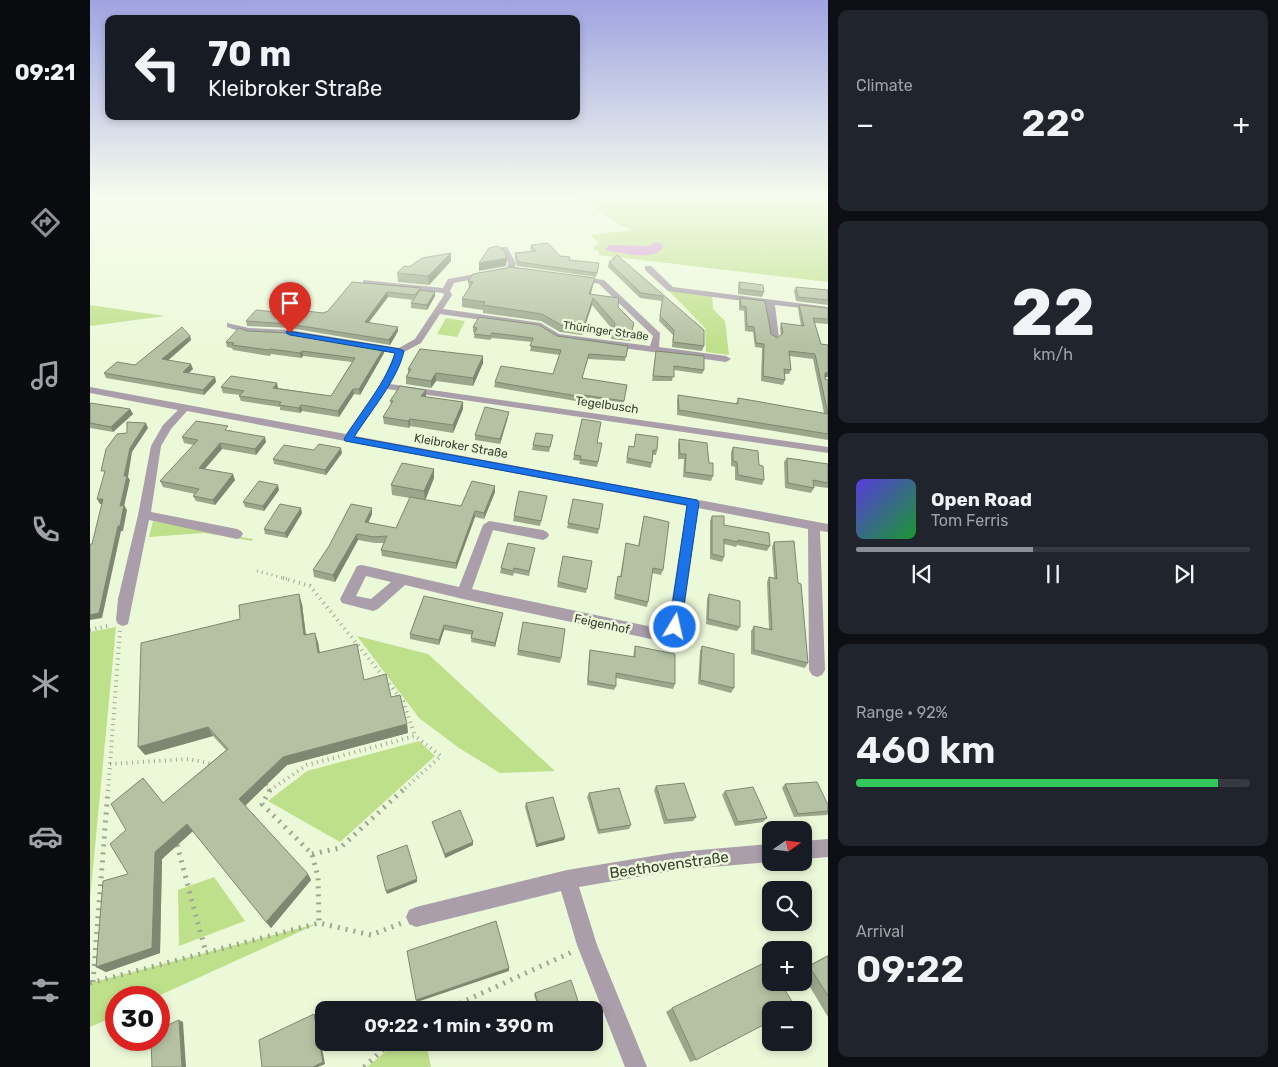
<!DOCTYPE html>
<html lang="en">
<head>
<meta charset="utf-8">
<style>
  :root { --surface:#171b24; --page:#20242c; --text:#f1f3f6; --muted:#9ea1a6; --line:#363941; --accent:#8c9099 }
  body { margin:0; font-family:Rubik,sans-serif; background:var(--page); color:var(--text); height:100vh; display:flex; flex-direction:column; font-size:19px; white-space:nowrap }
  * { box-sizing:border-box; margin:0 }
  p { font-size:16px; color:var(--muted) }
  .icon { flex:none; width:28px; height:28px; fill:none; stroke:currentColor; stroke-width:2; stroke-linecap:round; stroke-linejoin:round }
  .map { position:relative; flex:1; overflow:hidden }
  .details { display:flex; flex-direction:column; gap:10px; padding:10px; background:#0d0f14; width:450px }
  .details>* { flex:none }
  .top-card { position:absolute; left:15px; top:15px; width:475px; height:105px; border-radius:10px; box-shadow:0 2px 8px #0003; background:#171b24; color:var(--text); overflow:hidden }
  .needle { width:32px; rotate:76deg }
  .tools { position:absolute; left:672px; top:821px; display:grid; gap:10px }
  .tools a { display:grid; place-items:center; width:50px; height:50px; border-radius:10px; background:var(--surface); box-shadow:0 2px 8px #0003; font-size:25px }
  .speed { position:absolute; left:15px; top:986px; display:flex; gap:10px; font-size:25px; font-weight:700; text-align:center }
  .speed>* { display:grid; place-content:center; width:65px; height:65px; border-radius:50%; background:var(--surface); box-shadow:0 2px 8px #0003; line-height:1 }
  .speed .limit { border:8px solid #d22; background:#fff; color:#111 }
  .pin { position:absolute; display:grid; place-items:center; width:42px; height:42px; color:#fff; margin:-51px -21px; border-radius:50% 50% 50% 0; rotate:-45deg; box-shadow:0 0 5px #0007 }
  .pin .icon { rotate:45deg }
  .me { position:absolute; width:55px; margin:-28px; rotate:9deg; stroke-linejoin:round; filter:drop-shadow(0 0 4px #0008) }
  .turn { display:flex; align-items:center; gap:18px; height:105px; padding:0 20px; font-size:22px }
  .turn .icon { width:65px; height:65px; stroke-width:2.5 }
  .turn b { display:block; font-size:35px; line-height:42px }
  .big { font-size:38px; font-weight:600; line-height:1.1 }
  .details .widget { flex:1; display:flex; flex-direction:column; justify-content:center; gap:8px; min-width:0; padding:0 18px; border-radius:10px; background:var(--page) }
  .details .dial { align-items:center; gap:0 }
  .dial b { font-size:65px; line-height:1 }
  .song { display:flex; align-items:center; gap:15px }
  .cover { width:60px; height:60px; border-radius:8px; background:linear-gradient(135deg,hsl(250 70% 55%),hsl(130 70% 35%)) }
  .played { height:5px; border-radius:2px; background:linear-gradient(90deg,var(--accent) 45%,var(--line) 45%) }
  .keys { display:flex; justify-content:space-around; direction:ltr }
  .heat { display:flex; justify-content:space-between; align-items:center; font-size:28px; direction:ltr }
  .charge { height:8px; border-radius:4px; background:linear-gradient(90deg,#34c759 92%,var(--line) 0) }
  .trip { position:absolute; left:225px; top:1001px; width:288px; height:50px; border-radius:10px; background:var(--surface); box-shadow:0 2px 8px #0003; font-weight:600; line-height:50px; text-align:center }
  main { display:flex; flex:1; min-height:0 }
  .dock { display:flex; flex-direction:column; width:90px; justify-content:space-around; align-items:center; background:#090b0e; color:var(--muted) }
  .dock .icon { width:35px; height:35px }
  .dock .current { color:var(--accent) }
  .dock b { font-size:22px; color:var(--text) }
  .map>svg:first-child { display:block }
</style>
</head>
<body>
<main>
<nav class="dock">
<b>09:21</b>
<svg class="icon current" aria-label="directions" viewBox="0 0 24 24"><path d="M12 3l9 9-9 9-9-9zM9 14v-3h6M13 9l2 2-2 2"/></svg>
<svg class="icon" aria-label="music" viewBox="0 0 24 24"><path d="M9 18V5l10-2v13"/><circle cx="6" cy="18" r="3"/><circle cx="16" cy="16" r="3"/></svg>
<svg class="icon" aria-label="phone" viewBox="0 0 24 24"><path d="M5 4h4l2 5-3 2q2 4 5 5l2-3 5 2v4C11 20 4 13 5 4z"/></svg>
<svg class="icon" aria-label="climate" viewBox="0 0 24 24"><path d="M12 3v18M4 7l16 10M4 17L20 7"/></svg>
<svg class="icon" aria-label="car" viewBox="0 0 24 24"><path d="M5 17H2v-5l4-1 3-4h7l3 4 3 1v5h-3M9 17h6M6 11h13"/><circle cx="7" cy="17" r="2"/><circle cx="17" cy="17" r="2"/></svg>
<svg class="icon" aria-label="filters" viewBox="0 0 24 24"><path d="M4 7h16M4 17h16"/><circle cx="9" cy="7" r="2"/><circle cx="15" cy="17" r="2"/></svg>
</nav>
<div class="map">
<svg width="738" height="1067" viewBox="0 0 738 1067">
  <rect width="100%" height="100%" fill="#ecf9d9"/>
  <g fill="#bfe08b">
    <polygon points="487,195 738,195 738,282 509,255 509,252 503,248 509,243 500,235 542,230 529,225"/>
    <polygon points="578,290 622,295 623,309 635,321 639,355 616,352 615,328"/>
    <polygon points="0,305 75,316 0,326"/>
    <polygon points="356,318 375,321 367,337 347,334"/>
    <polygon points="63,521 163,539 162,541 115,533 59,537"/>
    <polygon points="26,627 0,900 0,632"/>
    <polygon points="267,636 338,654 465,771 410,773 369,748 329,718"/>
    <polygon points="329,741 345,756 250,842 178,801 217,771"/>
    <polygon points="124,877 155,921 89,946 88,890"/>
    <polygon points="229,923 66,997 26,998 26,1016 0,1027 0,983"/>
    <polygon points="306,1043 336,1043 341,1067 277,1067"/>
  </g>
  <path fill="#d28cd6" d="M565 242 572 244 573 248C563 261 534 253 519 251L515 249 520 245 560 246Z"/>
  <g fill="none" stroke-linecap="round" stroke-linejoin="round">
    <polyline stroke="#9da790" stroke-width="2" stroke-dasharray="0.5 2" stroke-linecap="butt" points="0,199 26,195"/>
    <polyline stroke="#9da790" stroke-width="3" stroke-dasharray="1 4" stroke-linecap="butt" points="167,571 197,579"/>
    <g stroke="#9da790" stroke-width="4" stroke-dasharray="1 4.5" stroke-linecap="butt">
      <polyline points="193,578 220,586 313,701 325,736"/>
      <polyline points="0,630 21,625"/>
      <polyline points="20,764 98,759 124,764"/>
      <polyline points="176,785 179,791"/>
      <polyline points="180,790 217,765 325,736 351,756 312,791"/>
      <polyline points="18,791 30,631"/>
    </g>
    <g stroke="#9da790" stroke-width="5" stroke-dasharray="2 6" stroke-linecap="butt">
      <polyline points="180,790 172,804 222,854 228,877 229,923"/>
      <polyline points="87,845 116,953"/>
      <polyline points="222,854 250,848 313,790"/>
      <polyline points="3,982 18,790"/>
      <polyline points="0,983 229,923 281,935 312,923"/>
      <polyline points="355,1010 482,952"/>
      <polyline points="274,1067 301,1042"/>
    </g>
    <g fill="#a99ea9" fill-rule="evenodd">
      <polygon points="411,247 417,247 426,263 424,272 417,270 418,263 410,249"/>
      <polygon points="555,266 561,266 583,287 738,307 738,311 685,305 689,338 685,341 681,338 676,304 578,291 555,270"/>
      <path d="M396 272H399V276L364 283 360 291 362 295 353 309 451 323 469 334 560 346 563 336 509 284 484 278 488 276 514 280 570 333 569 347 636 356 641 359 636 362 467 339 449 328 350 314 331 343 314 352 300 384 738 447V453L297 389 265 436 738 524V532L730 531 735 670 732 675 727 677 722 675 719 670 718 529 608 508 592 627 580 640 575 642 373 599 315 585 288 609 283 611 252 603 250 599 267 566 272 565 369 587 393 525 399 521 453 530 457 532 459 535 457 538 453 540 403 530 382 589 572 629 578 624 597 506 97 411 81 429 71 446 61 512 147 529 151 531 153 534 151 537 147 539 59 520 38 624 33 626 28 624 26 620 28 599 48 515 61 446 73 425 88 410 0 393V387L256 434 291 384 305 353 200 336 158 334 137 327V323L159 328 200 330 309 348 325 339 354 295 353 293 276 284H273V280L353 288 358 279ZM276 576 301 582 281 599 266 596Z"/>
      <polygon points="738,839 738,857 714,859 714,841"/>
      <polygon points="681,844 681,862 587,870 489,887 507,945 557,1067 535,1067 487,945 471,891 326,927 319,924 316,917 319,910 326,907 477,870 587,852"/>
    </g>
  </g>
  <g fill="#9ba68b">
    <polygon points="441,245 480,260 509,267 506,277 427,266 425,258 425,253 442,251 440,249"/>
    <polygon points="361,253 361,261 339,285 308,282 307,273 319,267"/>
    <polygon points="527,255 614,330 614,346 612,351 582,347 583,335 569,321 572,301 550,298 518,267 519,262"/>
    <polygon points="505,278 503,285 501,294 528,307 544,323 540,341 521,339 523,330 502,305 492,335 470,332 451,321 393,313 393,310 372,307 372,299 379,288 378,281"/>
    <polygon points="262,282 331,288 331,290 345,292 345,296 337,310 321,308 321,303 323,300 298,297 279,322 308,331 300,345 200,328 157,326 156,321 196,313 233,313 238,311"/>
    <polygon points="649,282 674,292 672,297 648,294 648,286"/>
    <polygon points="706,287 738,290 738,305 706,301 704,291"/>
    <polygon points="650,298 681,334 687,338 691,335 690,328 691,323 711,326 708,309 709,305 738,308 738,324 725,323 738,377 735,377 735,379 738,380 738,440 587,415 587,400 588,395 646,404 648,398 734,413 723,359 699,356 701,370 699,374 695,374 695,380 693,385 671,381 672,348 665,347 663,332 655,331 654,311 649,310 649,302"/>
    <polygon points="383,327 467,336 538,346 535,361 498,359 492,378 537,385 533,406 487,399 486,401 404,387 405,382 463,374 470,355 440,351 442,342 402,338 400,340 384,338 385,332 383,332"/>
    <polygon points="157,331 294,353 270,395 264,394 249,417 212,411 210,413 190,410 190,407 151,401 149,396 150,395 133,393 131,387 188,388 241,396 262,362 213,356 211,358 181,354 180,356 143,350 142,348 137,347 136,342"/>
    <polygon points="100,336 101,340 78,360 103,369 98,373 125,377 126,382 114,395 16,378 14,373 45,365"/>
    <polygon points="566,351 614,370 612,374 584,370 582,381 562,381"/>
    <polygon points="393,356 393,363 383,386 346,381 341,388 316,384 316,377 318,373 318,369"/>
    <polygon points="336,397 373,402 373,409 363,433 320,426 319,428 294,424 293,417 301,405 300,401"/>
    <polygon points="0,403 40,409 43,414 23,432 0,428"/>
    <polygon points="418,417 410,444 385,440 385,435"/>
    <polygon points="139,430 176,442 166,455 132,449 115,469 145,480 125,505 106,501 103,496 105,494 73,487 70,481 104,445 94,443 92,437"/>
    <polygon points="546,434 567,450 566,455 563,455 561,468 536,463 539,446 544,447"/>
    <polygon points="589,439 619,463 623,476 621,481 593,477 594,459 588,459 588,444"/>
    <polygon points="462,440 459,452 442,450 443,445"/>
    <polygon points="507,443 512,443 507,467 489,464 490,461 483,460 484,455"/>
    <polygon points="643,447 669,465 674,480 672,485 645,480 645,467 641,466 641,452"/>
    <polygon points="224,450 252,453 236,475 184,464 183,459"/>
    <polygon points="697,458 738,464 738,488 723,486 724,488 721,493 695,488 694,462"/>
    <polygon points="344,478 335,500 371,506 405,486 405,492 394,519 385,517 366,569 292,556 291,550 294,543 285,543 268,540 245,582 224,577 223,570 282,508 282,514 278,523 306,528 320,498 302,495 301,485"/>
    <polygon points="189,490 174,511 155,507 153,502"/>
    <polygon points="457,496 450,526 423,521 424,516"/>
    <polygon points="483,499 509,529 508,534 477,528"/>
    <polygon points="212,513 197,538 175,534 174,529"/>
    <polygon points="554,516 573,570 571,575 562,573 558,602 557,607 524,599 528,576 530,577 536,543 548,546"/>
    <polygon points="622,516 634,525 680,546 677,551 647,545 646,547 634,544 634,557 632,562 620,559 620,521"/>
    <polygon points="684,542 708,583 718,663 715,668 661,654 661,631 664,626 679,630 677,582 679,577 684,578 682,547"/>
    <polygon points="445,548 439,576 424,573 423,576 410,573 411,568"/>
    <polygon points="473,556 502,561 496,593 467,587"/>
    <polygon points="619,594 650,627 647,631 616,624 617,599"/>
    <polygon points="334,596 413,613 412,618 405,647 381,642 382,635 354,630 349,645 320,639 320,634"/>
    <polygon points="212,604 216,635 228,642 230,653 301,697 317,724 318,733 197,765 155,805 221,880 181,928 103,831 72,859 70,953 16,972 6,967 38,874 36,830 60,786 73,803 136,750 123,736 55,755"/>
    <polygon points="433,622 471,658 470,663 427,655"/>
    <polygon points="545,646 585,684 583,689 526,678 526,686 524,690 497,685 499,655 500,650 543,657 544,651"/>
    <polygon points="612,646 644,688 641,693 608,684 610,651"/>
    <polygon points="695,784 738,805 738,814 737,815 704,817 692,788"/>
    <polygon points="566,786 606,817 603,821 574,824 564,790"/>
    <polygon points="635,791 677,818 673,822 645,826 632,795"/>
    <polygon points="499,793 541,825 539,829 508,834 497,797"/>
    <polygon points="436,803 475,837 474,840 446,847 435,807"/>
    <polygon points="342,822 383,842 383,845 355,858 343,825"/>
    <polygon points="738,955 738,1017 714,977 714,968"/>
    <polygon points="445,993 491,1010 449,1010 444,995"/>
    <polygon points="582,1008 606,1060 600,1062 576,1012"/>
  </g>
  <g fill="#7e8771">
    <polygon points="361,253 361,261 339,285 338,276"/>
    <polygon points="417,258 416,266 389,271 389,263"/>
    <polygon points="505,278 503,285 498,301 499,294"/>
    <polygon points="297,292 298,297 276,326 275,322"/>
    <polygon points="345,292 345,296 337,310 337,305"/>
    <polygon points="503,298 502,305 492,335 493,328"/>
    <polygon points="308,327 308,331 300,345 299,340"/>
    <polygon points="100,336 101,340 74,364 72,359"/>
    <polygon points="294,348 294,353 270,395 269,389"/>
    <polygon points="212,351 213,356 211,358 210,353"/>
    <polygon points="393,356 393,363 383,386 383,378"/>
    <polygon points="101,364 103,369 94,377 93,372"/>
    <polygon points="738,372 738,377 733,378 735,373"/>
    <polygon points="346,373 346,381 341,388 341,381"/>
    <polygon points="125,377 126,382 114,395 113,390"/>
    <polygon points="187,383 188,388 184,393 183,388"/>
    <polygon points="263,389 264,394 249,417 248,411"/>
    <polygon points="336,390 336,397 331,396"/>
    <polygon points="373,402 373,409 363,433 363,425"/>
    <polygon points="211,405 212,411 210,413 209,408"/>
    <polygon points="40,409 43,414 23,432 21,427"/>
    <polygon points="419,412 418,417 410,444 410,439"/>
    <polygon points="320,419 320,426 319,428 318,421"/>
    <polygon points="56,423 58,428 42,452 38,477 40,480 33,511 30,506 34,476 40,448"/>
    <polygon points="175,437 176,442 166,455 165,449"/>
    <polygon points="130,443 132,449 111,473 109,468"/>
    <polygon points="251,448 252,453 236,475 235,470"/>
    <polygon points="344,469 344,478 335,501 334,491"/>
    <polygon points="143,474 145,480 125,505 123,500"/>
    <polygon points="188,485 189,490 174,511 173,506"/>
    <polygon points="405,486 405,492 394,519 394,513"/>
    <polygon points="7,499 13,499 16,504 10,504"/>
    <polygon points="34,505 37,510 33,531 31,531 12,618 0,620 0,615"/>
    <polygon points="211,508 212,513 197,538 195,533"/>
    <polygon points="282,508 282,514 276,528 275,522"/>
    <polygon points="385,511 385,517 366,569 366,563"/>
    <polygon points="267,534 268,540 245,582 243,575"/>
    <polygon points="209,594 212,604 217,645 214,635"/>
    <polygon points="413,613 412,618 405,647 405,643"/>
    <polygon points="354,625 354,630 349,645 349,640"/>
    <polygon points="225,633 228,642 231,663 228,653"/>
    <polygon points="317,724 318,733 197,765 154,807 149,799 193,757"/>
    <polygon points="118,727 123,736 55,755 48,747"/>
    <polygon points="97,824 103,831 72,859 70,953 16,972 6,967 65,852"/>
    <polygon points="475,837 474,840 446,847 447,844"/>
    <polygon points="383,842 383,845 355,858 355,854"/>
    <polygon points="218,874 221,880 181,928 176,922"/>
    <polygon points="327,879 327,882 297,894 296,891"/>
    <polygon points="419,968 419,971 327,1002 326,1000"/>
    <polygon points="224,1014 226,1016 235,1064 228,1067 223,1067"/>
    <polygon points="89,1020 93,1022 96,1067 92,1067"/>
  </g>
  <g fill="#b4c1a2" stroke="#7e8771">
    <polygon points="458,243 470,256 480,257 479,260 509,263 507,273 428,262 425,253 446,251 441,245"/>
    <polygon points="408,246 414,251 417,258 389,263 399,248"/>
    <polygon points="361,253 338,276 307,273 314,266 319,267 332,258"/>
    <polygon points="527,255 614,330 614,346 583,342 584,330 570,316 573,296 551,293 519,262"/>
    <polygon points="421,267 505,278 499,294 529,298 528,307 544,323 541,334 523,331 525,323 503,298 493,328 471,325 452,314 393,305 395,302 372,299 383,282 378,281 383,274"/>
    <polygon points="262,282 331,288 324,295 297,292 275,322 308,327 299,340 199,324 156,321 166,310 196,313 200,309 233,313 238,311"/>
    <polygon points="649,282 673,285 674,292 650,289"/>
    <polygon points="706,287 738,290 738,300 708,297"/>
    <polygon points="330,290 345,292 337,305 321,303"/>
    <polygon points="650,298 675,301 681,334 687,338 693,333 691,323 714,326 709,305 738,308 738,319 723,318 731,344 738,345 738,372 735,373 735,379 738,380 738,434 589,410 588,395 648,404 648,398 738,414 725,354 699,351 701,370 694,369 695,380 673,376 674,344 666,343 664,327 657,326 656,307 651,306"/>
    <polygon points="389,317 449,325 467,336 538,346 536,357 499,354 492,378 537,385 534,401 487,394 487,396 405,382 411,366 463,374 471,350 440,346 443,338 402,333 400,336 384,334 387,328 383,327"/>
    <polygon points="92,327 100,336 72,359 101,364 93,372 125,377 113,390 14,373 27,362 45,365"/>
    <polygon points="149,328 157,331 199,333 294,348 269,389 263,389 248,411 211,405 209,408 189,405 191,402 149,396 154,391 131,387 141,376 187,383 183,388 241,396 265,358 212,351 210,353 180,349 178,350 142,345 144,343 136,342"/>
    <polygon points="330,349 393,356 383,378 346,373 341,381 316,377 321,369 318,369"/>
    <polygon points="566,351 614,356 614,370 584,366 584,377 563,376"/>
    <polygon points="310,386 336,390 331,396 373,402 363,425 320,419 318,421 293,417 303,401 300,401"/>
    <polygon points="0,403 40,409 21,427 0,423"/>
    <polygon points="395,407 419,412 410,439 385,435"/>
    <polygon points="492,419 511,422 507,443 512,443 508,462 490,459 491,456 484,455"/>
    <polygon points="106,421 138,426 135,430 175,437 165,449 130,443 109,468 143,474 123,500 103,496 109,489 70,481 108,440 92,437"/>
    <polygon points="37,422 56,423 40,448 34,476 37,476 30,506 34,505 30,526 28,526 9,613 0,615 0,544 2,544 13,499 7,499 15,471 11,471 16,449 27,434 37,433"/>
    <polygon points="446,433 463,435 460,447 443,445"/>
    <polygon points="546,434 568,437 567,450 563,450 562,463 537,458 539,446 544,447"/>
    <polygon points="589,439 617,443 619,463 623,463 623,476 595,472 596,454 590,454"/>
    <polygon points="229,444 251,448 235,470 183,459 194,445 224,450"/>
    <polygon points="643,447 668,451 669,465 673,466 674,480 648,475 647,462 643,461"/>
    <polygon points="697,458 738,464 738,483 723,480 724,488 698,483"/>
    <polygon points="312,463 344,469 334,491 301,485"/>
    <polygon points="169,481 188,485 173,506 153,502"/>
    <polygon points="382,481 405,486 394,513 385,511 366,563 291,550 297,536 284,537 267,534 243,575 223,570 239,546 261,504 282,508 275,522 306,528 320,497 371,506"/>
    <polygon points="429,491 457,496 451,521 424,516"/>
    <polygon points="483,499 513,504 509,529 478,523"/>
    <polygon points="190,504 211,508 195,533 174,529"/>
    <polygon points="554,516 579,522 573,570 563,568 558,602 525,594 528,576 531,577 536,543 549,546"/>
    <polygon points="622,516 634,516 634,525 679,533 680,546 648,540 648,542 634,539 634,557 622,554"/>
    <polygon points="704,541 708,583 711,584 718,663 664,650 664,626 682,630 679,577 687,579 684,542"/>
    <polygon points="418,543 445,548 439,571 424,568 423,571 411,568"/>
    <polygon points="473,556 502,561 497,589 468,582"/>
    <polygon points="209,594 214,635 225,633 228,653 267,644 274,680 296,674 301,697 310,695 317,724 193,757 149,799 218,874 176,922 97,824 65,852 62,948 6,967 13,881 38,874 20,844 36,830 21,804 53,778 73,803 138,749 118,727 48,747 51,643 150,619 149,605"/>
    <polygon points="619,594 650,601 650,627 618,619"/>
    <polygon points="334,596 413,613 405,643 381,638 383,631 354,625 349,640 320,634"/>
    <polygon points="433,622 475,629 471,658 428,650"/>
    <polygon points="545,646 585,654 585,684 526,673 526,686 498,681 500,650 545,657"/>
    <polygon points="612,646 644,654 644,688 610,680"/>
    <polygon points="727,782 738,805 738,811 708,814 695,784"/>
    <polygon points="594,783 606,817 577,820 566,786"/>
    <polygon points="663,787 677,818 648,822 635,791"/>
    <polygon points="529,788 541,825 509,830 499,793"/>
    <polygon points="463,797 475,837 447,844 436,803"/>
    <polygon points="370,810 383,842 355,854 342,822"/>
    <polygon points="317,845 327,879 296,891 287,856"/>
    <polygon points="406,921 419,968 326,1000 317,951"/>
    <polygon points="738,956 738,996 719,966"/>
    <polygon points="678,961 681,967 681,982 690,982 706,1008 703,1010 681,1010 681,1021 606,1060 582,1008"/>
    <polygon points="481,980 491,1010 450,1010 445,993"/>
    <polygon points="224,1014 233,1062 223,1067 172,1067 169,1040"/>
    <polygon points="89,1020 92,1067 61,1067 62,1067 61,1040 69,1040 69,1029"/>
    <polygon points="460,1042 474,1042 462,1047"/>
  </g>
  <linearGradient id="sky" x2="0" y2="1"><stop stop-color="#9fa4e1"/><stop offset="0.57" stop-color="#f6fcee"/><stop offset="1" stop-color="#f6fcee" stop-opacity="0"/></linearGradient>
  <rect width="738" height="345" fill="url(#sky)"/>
  <path fill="#1a73e8" stroke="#114b97" d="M197 331 310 349 314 351C308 379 280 412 264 437L607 500 609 503 590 631 585 632 581 631 579 627 597 505 255 441 254 439C268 416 299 378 305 353L200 335 196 333Z"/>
  <g text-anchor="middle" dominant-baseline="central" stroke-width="5" stroke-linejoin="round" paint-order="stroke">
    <g font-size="11" fill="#383d31" stroke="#ecf9d9">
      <text transform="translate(516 331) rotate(8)">Thüringer Straße</text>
    </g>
    <g font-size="12" fill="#383d31" stroke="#ecf9d9">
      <text transform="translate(517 405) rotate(8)">Tegelbusch</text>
      <text transform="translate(371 446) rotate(10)">Kleibroker Straße</text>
      <text transform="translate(512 624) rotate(12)">Feigenhof</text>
    </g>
    <g font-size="15" fill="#383d31" stroke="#ecf9d9">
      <text transform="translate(579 865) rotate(-8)">Beethovenstraße</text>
    </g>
  </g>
</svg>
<div class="tools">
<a><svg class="needle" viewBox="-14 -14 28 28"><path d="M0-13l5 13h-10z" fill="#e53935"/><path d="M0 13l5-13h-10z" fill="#9ea1a6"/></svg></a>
<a><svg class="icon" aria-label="search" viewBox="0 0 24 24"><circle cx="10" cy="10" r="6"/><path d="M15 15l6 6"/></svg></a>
<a>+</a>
<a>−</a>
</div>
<div class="speed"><div class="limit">30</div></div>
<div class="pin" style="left:200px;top:333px;background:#d93025"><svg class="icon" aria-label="arrive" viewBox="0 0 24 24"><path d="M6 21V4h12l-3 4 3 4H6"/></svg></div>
<svg class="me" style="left:585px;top:627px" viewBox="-20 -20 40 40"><circle r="17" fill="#1a73e8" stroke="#fff" stroke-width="3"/><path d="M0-11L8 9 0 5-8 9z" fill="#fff"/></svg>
<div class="trip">09:22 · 1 min · 390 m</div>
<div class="top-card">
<div class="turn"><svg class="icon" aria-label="left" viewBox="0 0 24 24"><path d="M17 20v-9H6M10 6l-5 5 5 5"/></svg><div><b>70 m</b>Kleibroker Straße</div></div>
</div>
</div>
<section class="details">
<div class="widget"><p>Climate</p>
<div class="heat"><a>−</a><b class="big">22°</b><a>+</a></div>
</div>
<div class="widget dial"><b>22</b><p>km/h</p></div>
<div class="widget">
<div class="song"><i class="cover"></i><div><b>Open Road</b><p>Tom Ferris</p></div></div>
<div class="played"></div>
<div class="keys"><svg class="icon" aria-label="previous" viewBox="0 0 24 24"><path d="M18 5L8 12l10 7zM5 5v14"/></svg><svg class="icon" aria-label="pause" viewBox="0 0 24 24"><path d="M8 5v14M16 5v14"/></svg><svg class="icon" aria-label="next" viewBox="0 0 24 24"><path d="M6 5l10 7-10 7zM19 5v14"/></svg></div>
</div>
<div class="widget"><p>Range · 92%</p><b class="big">460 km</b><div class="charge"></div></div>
<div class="widget"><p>Arrival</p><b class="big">09:22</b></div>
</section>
</main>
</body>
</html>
